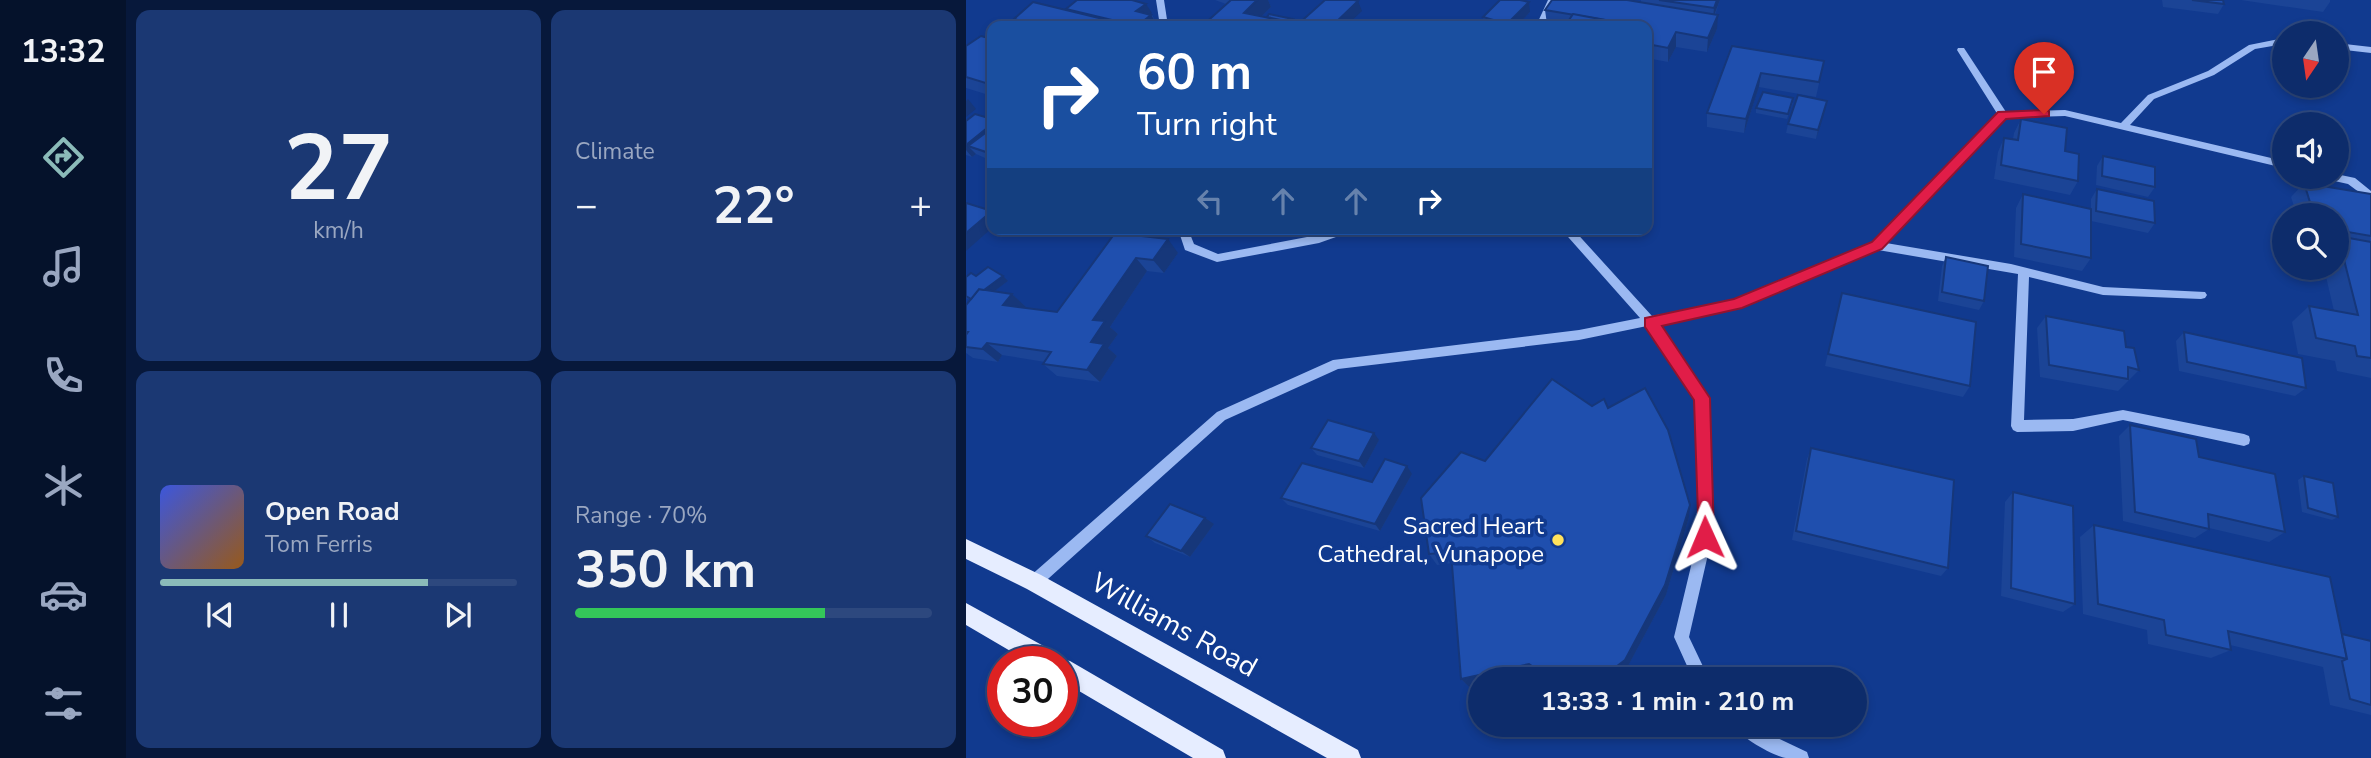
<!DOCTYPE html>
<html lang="en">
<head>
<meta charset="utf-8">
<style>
  :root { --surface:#0d2c6b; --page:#1b3873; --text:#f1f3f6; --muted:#9aa7c1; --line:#2d487e; --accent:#8bbbb9 }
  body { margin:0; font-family:"Nunito Sans",sans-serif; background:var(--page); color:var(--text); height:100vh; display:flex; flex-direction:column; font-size:26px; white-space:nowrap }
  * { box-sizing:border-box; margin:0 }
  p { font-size:23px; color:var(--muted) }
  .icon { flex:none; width:38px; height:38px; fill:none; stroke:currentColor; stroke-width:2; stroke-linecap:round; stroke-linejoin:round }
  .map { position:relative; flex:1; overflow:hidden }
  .sheet { display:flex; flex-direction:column; gap:10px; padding:10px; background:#07183b; width:840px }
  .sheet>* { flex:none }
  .guide { position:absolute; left:21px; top:21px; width:665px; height:214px; border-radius:14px; box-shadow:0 4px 10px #0003,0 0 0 2px var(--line); background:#1a4fa0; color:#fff; overflow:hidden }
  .needle { width:46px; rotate:193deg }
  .fabs { position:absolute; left:1306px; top:21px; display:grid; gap:14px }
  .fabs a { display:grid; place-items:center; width:77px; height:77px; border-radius:50%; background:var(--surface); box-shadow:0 4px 10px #0003,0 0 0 2px var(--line); font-size:35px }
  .speed { position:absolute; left:21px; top:646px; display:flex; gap:14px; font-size:35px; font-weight:700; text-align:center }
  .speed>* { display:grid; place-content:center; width:91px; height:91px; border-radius:50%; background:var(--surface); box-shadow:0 4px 10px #0003,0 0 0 2px var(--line); line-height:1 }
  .speed .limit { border:10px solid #d22; background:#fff; color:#111 }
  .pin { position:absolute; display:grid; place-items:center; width:60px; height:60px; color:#fff; margin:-72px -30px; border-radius:50% 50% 50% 0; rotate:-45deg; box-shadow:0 0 7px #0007 }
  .pin .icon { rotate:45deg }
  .me { position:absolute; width:77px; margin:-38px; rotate:359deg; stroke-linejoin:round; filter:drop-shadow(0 0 5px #0008) }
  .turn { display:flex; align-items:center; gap:24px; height:147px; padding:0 35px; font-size:32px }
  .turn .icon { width:91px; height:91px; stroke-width:2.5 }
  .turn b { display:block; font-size:49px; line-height:60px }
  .lanes { display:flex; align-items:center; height:66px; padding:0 35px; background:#0003; justify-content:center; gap:35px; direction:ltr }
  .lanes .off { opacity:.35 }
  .big { font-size:52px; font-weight:700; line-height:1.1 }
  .sheet .card { flex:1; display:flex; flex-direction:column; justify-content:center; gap:10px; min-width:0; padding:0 24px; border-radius:14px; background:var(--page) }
  .sheet .dial { align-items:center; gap:0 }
  .dial b { font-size:91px; line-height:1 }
  .song { display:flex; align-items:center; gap:21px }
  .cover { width:84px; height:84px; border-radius:10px; background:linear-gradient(135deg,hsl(230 70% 55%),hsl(30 70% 35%)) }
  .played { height:7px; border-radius:4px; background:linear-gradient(90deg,var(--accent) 75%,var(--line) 75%) }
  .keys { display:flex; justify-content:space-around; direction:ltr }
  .heat { display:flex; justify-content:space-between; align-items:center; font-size:38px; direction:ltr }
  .charge { height:10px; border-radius:5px; background:linear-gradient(90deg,#34c759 70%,var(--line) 0) }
  .sheet .tiles { flex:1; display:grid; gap:10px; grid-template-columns:repeat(2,1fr) }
  .trip { position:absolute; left:502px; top:667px; width:399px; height:70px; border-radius:35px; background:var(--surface); box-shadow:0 4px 10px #0003,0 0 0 2px var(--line); font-weight:700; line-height:70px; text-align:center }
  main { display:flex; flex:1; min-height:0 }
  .dock { display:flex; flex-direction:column; width:126px; justify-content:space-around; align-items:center; background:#05122b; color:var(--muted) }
  .dock .icon { width:49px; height:49px }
  .dock .active { color:var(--accent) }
  .dock b { font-size:32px; color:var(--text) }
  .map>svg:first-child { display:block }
</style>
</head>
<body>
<main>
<nav class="dock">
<b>13:32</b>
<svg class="icon active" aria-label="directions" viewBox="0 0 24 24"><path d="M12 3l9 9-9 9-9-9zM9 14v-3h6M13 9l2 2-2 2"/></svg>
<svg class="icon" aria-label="music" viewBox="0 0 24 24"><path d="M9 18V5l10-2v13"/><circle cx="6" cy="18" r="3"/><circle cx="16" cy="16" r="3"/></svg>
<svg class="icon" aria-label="phone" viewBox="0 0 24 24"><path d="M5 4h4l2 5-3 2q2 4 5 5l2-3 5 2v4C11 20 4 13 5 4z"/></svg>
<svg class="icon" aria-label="climate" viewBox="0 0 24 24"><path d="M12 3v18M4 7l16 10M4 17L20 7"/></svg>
<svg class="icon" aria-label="car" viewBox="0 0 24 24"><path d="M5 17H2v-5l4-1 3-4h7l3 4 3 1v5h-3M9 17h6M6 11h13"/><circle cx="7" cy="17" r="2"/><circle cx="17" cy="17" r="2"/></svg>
<svg class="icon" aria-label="filters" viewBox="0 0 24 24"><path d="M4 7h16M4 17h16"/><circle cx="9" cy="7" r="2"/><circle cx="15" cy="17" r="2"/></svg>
</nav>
<section class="sheet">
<div class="tiles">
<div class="card dial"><b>27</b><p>km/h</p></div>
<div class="card"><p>Climate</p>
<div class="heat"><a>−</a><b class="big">22°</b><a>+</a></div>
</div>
<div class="card">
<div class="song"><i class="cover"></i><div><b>Open Road</b><p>Tom Ferris</p></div></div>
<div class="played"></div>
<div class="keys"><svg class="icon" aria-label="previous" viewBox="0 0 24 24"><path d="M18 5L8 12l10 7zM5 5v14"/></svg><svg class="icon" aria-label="pause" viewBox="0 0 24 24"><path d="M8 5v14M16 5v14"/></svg><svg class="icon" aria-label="next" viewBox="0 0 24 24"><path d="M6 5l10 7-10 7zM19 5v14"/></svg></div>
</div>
<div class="card"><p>Range · 70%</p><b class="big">350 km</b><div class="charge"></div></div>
</div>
</section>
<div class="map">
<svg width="1405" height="758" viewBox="0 0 1405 758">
  <rect width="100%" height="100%" fill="#113a8f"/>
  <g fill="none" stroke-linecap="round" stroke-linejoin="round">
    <g fill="#9bb9f2" fill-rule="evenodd">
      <polygon points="190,0 198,0 202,26 194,26"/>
      <polygon points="582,0 590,0 578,26 570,26"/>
      <polygon points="1318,38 1318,44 1289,49 1248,75 1188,99 1164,125 1318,161 1318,168 1099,116 1040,118 920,243 1045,264 1137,287 1239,292 1241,295 1239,298 1235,299 1137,295 1063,277 1058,420 1107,419 1157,410 1278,434 1283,436 1284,440 1283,444 1278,446 1157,420 1107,431 1051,432 1047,430 1045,426 1052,274 912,250 775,307 692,324 742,398 746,537 723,637 743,679 727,679 708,637 732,537 730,399 681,326 613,340 372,369 259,420 73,587 68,589 63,587 61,582 63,577 251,412 367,360 613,330 674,318 595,229 607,229 686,316 769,300 907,243 1032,115 991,50 992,48 998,48 1040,112 1099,110 1155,123 1182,95 1242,71 1283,45"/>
      <polygon points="1370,43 1405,47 1405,53 1370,49"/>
      <polygon points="1370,174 1389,178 1405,191 1405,201 1382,184 1364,180 1363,177 1370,177"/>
      <polygon points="212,229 222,229 228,244 252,254 341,237 330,229 344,229 354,234 368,229 385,229 384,232 353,243 251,262 219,250"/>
      <path d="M767 724H789L805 735 841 752 843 758C836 758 827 758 820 758 807 756 773 737 767 724Z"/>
    </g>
    <g fill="#e6edff" fill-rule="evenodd">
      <polygon points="0,539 75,575 392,750 395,758 361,758 61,589 0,559"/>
      <polygon points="0,603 92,654 94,659 104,661 257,750 260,758 227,758 96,681 96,662 63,662 0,625"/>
    </g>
  </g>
  <g fill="#1b4496">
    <polygon points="249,0 302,0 305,7 296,16 327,19 329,24 236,26 260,4"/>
    <polygon points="675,0 754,0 749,15 751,29 741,52 710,47 702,62 681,58 681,26 592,26 581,24 579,10 675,2"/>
    <polygon points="1196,0 1257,0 1258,4 1252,14 1197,7"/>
    <polygon points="1275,0 1364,0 1364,2 1357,12"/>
    <polygon points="180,4 191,24 189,26 53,26 48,19 101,10 100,9"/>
    <polygon points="564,12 551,26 519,26 517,17"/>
    <polygon points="26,39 26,96 0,88 0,46"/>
    <polygon points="766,46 858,61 850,97 793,87 778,133 741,127 741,113"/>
    <polygon points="827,103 821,119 790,113 790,108"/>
    <polygon points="859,111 850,139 820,133 822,124"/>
    <polygon points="26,119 26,161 10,154 6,157 0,155 0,121"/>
    <polygon points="1055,119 1112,181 1104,195 1028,179 1032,152 1038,138 1047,139 1048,133"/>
    <polygon points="1137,156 1189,187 1182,197 1130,185 1131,166"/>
    <polygon points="1338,183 1405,194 1405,378 1371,371 1369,361 1332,354 1326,322 1343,306 1368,311 1358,268 1370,268 1370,215 1331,215 1325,197"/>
    <polygon points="1131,189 1189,223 1182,233 1125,221 1125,258 1116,271 1048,257 1050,208 1057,194 1125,209 1125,199"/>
    <polygon points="149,233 212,253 198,273 181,271 144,327 152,334 142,348 151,356 134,382 91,376 77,364 79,362 36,355 32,362 7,358 0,353 0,305 4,300 0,298 0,277 10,276 42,281 28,291 46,294 60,307 59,308 91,312"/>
    <polygon points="980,257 1018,301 1013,310 972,301 976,266"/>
    <polygon points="876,293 1004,386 997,397 859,366"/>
    <polygon points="1080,316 1160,347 1173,370 1152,391 1074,377 1071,328"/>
    <polygon points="1218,332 1340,388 1329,396 1213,371 1210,341"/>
    <polygon points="626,406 642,408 723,517 700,595 661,668 646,679 578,679 568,672 536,679 514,679 514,684 503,687 495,679 486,563 471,565 463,554 519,461"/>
    <polygon points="1164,425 1233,457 1319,532 1303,542 1243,528 1243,529 1229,538 1157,521 1153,436"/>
    <polygon points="413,440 398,468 351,455 345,448"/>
    <polygon points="845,448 982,568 975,576 826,540 841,459"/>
    <polygon points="446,474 414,531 322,505 315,498 406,482"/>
    <polygon points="1338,476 1372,517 1366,520 1336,512 1332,480"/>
    <polygon points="1047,492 1109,604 1097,612 1035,596 1039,502"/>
    <polygon points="248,524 224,557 189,543 180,536"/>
    <polygon points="1128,525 1376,634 1405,641 1405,715 1364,705 1357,667 1264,645 1265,650 1245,658 1182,644 1181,630 1117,614 1114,537"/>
  </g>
  <g fill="#16377a">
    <polygon points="291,0 302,0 305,7 286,26 278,13"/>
    <polygon points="751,0 754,0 747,18 748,8"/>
    <polygon points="392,1 396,11 380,26 366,26"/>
    <polygon points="563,2 564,12 551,26 541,26 541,24"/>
    <polygon points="180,4 186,13 176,21 170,11"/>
    <polygon points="185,15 191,24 189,26 171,26"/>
    <polygon points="752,15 751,29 741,52 742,38"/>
    <polygon points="327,19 329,24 327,26 320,26"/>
    <polygon points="710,32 710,47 702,62 702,48"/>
    <polygon points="795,73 793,87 778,133 780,119"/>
    <polygon points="2,99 10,109 0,117 0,101"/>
    <polygon points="861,101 859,111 850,139 852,130"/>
    <polygon points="26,124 26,141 2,146 10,154 6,157 0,150 0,145"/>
    <polygon points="26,211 26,228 0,251 0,233"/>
    <polygon points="202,239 212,253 198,273 187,260"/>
    <polygon points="170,258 181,271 144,327 152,334 142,348 151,356 134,382 121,370 127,320"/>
    <polygon points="37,276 42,281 11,304 5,299"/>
    <polygon points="46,294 60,307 52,317 37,305"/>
    <polygon points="21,343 36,355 32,362 16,349"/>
    <polygon points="408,433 413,440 398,468 393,461"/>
    <polygon points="441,466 446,474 414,531 409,524"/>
    <polygon points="724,505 723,517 700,595 661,668 646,679 634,679"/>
    <polygon points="239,518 248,524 224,557 215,551"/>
    <polygon points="563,664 568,672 536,679 514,679 514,684 503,687 495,679"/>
  </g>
  <g fill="#1f4fae" stroke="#16377a" stroke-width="2">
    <polygon points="111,0 166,0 180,4 170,11 185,15 171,26 100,9"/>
    <polygon points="265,0 291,0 278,13 324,22 320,26 236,26"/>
    <polygon points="359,0 388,0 392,1 366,26 330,26"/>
    <polygon points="534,0 554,0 563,2 541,24 517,17"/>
    <polygon points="586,0 661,0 752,15 742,38 710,32 702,48 681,44 681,26 674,26 579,10"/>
    <polygon points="693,0 751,0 748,8"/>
    <polygon points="1226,0 1257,0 1258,4"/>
    <polygon points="67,2 166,26 73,26 48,19"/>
    <polygon points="303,14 327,19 324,22 301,17"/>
    <polygon points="607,14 666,25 665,26 599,26"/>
    <polygon points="404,20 421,24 419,26 399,26"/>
    <polygon points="15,36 26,39 26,85 0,77 0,46"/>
    <polygon points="766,46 858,61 853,82 795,73 780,119 741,113"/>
    <polygon points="797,92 827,98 822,114 790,108"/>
    <polygon points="832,95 861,101 852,130 822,124"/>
    <polygon points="9,114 26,119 26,124 0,145 0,121"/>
    <polygon points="1055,119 1101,128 1099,151 1113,154 1112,181 1035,165 1038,138 1052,140"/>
    <polygon points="26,128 26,154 2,146"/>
    <polygon points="1137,156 1189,167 1189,187 1136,176"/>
    <polygon points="1338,183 1405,194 1405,236 1370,230 1370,215 1348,215"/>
    <polygon points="1131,189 1188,201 1189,223 1130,211"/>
    <polygon points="1057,194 1125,209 1125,258 1055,244"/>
    <polygon points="0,203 26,211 0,233"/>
    <polygon points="149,233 202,239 187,260 170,258 127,320 139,321 125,342 138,344 121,370 77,364 85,352 21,343 16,349 0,347 0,335 2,332 0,332 0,305 13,289 46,294 37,305 91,312"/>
    <polygon points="1372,236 1405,242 1405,358 1391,356 1389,346 1350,338 1343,306 1392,315"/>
    <polygon points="980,257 1022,266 1018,301 976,292"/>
    <polygon points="22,267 37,276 18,290 13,289 5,299 0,296 0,277 5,273 10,276"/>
    <polygon points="876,293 1010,322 1004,386 862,354"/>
    <polygon points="1080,316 1158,331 1160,347 1168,348 1173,370 1162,367 1162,379 1083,365"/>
    <polygon points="1218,332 1336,358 1340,388 1221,362"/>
    <polygon points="586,379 626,406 638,399 642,408 679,388 702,430 724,505 699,585 659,660 634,679 585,679 563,664 495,679 485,552 463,554 455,498 495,452 519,461"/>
    <polygon points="362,420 408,433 393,461 345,448"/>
    <polygon points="1164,425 1230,439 1233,457 1309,474 1319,532 1242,514 1243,529 1169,512"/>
    <polygon points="845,448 988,480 982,568 830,531"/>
    <polygon points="419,459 441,466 409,524 315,498 336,463 406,482"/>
    <polygon points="1338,476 1367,483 1372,517 1342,508"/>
    <polygon points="1047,492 1107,506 1109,604 1045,588"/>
    <polygon points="204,504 239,518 215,551 180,536"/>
    <polygon points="1128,525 1364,577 1381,659 1262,631 1265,650 1200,635 1198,620 1132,604"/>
    <polygon points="1376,634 1405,641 1405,705 1384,699 1376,661 1381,659"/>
  </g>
  <polygon fill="#e11d48" stroke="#92132f" stroke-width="2" points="1078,110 1083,111 1083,116 1040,119 916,249 776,308 696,326 744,398 748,537 746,543 739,546 733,543 728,400 679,327 679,318 768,299 906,242 1032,112"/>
  <circle fill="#ffe25c" stroke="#113a8f" stroke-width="2.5" cx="592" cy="540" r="7"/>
  <g text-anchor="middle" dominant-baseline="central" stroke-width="7" stroke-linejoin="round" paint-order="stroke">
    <g font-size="24" fill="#fff" stroke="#113a8f" text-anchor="end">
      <text x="578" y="526">Sacred Heart<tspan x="578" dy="28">Cathedral, Vunapope</tspan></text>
    </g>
    <g font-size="28" fill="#fff" stroke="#113a8f">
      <text transform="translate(208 625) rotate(29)">Williams Road</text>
    </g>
  </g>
</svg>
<div class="fabs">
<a><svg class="needle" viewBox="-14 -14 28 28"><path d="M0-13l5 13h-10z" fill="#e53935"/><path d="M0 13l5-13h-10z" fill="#9aa7c1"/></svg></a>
<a><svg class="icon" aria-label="sound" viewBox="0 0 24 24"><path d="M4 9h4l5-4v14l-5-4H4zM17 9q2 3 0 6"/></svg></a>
<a><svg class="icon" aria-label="search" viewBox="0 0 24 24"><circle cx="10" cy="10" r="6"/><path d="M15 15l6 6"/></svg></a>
</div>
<div class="speed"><div class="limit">30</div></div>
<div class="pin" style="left:1078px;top:114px;background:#d93025"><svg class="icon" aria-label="arrive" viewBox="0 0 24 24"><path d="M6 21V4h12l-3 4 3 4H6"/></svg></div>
<svg class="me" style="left:739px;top:537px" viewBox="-20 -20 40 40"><path d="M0-17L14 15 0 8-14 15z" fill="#e11d48" stroke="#fff" stroke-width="4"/></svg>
<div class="trip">13:33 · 1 min · 210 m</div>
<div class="guide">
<div class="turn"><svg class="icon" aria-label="right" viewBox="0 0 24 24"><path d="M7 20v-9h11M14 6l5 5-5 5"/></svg><div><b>60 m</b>Turn right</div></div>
<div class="lanes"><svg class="icon off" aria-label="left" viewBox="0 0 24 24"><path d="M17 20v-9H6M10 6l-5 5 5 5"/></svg><svg class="icon off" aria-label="ahead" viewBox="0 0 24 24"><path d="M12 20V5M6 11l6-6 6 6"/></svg><svg class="icon off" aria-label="ahead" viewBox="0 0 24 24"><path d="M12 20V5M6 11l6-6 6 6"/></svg><svg class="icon" aria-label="right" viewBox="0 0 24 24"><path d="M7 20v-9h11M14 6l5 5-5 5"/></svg></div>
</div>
</div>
</main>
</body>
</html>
